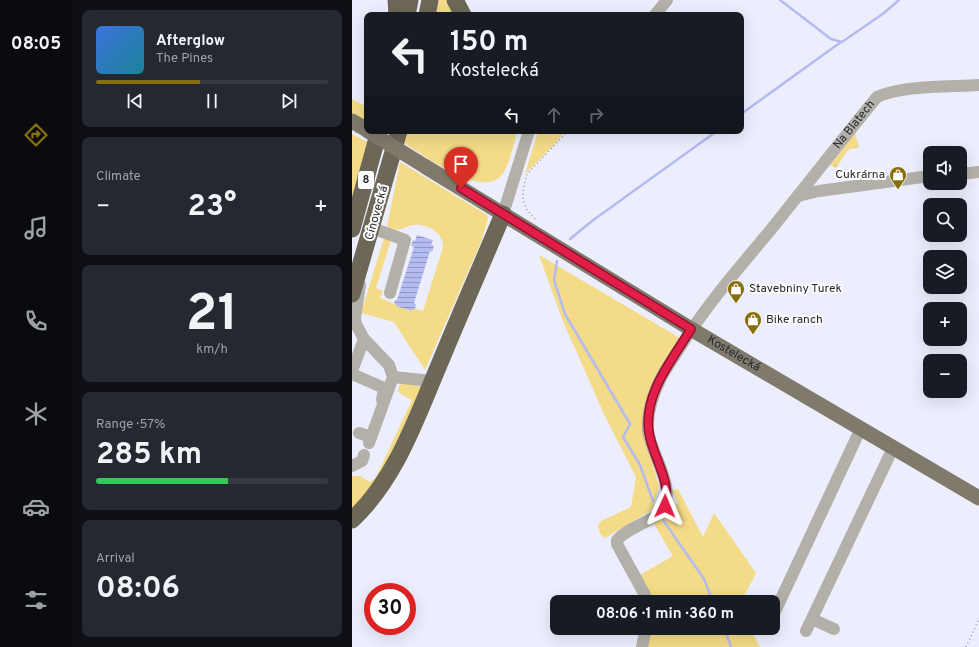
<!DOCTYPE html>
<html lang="en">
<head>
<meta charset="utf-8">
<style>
  :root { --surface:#171b24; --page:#242831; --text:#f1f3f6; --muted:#9ea1a6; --line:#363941; --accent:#876f0e }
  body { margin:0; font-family:Overpass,sans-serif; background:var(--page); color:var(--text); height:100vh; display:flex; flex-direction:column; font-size:15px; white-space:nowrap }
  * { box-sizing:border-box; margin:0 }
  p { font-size:13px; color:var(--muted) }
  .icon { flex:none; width:22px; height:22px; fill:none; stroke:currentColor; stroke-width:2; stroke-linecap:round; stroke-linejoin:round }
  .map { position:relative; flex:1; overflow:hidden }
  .panel { display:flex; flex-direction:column; gap:10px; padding:10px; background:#0d0f14; width:280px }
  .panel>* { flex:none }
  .top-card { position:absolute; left:12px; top:12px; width:380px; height:122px; border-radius:8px; box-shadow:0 4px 16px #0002; background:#171b24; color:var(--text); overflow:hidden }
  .controls { position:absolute; left:571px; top:146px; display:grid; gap:8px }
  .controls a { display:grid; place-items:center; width:44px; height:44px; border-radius:8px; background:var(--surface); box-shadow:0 4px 16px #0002; font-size:20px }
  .speed { position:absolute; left:12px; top:583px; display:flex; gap:8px; font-size:20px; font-weight:700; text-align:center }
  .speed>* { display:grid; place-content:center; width:52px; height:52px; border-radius:50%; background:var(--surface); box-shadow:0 4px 16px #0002; line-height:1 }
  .speed .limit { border:6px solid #d22; background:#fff; color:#111 }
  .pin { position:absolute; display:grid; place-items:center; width:34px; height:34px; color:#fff; margin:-41px -17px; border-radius:50% 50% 50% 0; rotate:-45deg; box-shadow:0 0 4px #0007 }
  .pin .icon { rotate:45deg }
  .me { position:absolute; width:44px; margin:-22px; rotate:1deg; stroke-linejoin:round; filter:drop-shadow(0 0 3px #0008) }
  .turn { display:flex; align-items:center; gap:14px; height:84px; padding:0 20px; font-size:18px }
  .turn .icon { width:52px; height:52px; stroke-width:2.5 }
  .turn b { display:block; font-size:28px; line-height:34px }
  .lanes { display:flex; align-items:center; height:38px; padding:0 20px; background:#0003; justify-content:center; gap:20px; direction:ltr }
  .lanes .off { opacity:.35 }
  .big { font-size:30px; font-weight:700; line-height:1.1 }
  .panel .tile { flex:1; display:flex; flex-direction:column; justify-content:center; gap:6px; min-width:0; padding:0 14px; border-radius:8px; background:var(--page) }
  .panel .dial { align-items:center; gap:0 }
  .dial b { font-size:52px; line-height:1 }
  .song { display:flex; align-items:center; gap:12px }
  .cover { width:48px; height:48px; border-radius:6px; background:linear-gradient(135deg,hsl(220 70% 55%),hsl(190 70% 35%)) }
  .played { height:4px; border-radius:2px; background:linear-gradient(90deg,var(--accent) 45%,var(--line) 45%) }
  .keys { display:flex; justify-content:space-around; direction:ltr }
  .heat { display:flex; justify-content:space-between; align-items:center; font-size:22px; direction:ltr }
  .charge { height:6px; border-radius:3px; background:linear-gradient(90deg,#34c759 57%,var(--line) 0) }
  .trip { position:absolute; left:198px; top:595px; width:230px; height:40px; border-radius:8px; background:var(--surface); box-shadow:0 4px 16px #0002; font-weight:700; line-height:40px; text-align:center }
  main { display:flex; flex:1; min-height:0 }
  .menu { display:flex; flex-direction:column; width:72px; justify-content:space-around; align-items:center; background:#090b0e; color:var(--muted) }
  .menu .icon { width:28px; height:28px }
  .menu .active { color:var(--accent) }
  .menu b { font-size:18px; color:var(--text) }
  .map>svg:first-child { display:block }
</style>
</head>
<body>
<main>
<nav class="menu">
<b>08:05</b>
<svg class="icon active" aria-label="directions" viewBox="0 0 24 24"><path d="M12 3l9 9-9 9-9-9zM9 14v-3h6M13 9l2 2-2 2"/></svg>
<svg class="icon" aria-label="music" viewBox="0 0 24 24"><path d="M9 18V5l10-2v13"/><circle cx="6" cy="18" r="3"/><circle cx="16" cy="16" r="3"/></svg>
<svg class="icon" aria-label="phone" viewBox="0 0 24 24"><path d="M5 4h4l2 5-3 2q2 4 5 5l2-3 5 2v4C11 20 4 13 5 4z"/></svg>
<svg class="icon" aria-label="climate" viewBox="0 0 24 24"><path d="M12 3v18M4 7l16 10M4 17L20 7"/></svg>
<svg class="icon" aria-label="car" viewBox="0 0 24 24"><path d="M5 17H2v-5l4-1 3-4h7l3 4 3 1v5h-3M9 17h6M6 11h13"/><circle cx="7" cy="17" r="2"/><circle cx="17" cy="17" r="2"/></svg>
<svg class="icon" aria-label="filters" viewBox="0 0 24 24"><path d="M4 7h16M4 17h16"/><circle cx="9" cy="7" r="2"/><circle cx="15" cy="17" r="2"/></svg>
</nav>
<section class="panel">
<div class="tile">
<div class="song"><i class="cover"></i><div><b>Afterglow</b><p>The Pines</p></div></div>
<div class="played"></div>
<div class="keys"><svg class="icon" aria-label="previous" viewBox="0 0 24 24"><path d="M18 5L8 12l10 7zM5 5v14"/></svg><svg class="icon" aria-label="pause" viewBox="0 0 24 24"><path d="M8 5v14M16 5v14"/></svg><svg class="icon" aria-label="next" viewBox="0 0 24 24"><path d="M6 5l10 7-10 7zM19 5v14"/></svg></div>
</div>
<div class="tile"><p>Climate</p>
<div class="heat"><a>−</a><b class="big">23°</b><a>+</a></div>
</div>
<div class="tile dial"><b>21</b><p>km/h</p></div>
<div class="tile"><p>Range · 57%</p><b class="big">285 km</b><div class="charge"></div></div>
<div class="tile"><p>Arrival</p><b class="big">08:06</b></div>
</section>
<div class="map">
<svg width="627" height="647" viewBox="0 0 627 647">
  <defs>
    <pattern id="park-crowns" width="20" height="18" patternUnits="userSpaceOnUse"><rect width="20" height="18" fill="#f4db88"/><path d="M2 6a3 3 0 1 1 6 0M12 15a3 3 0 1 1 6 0" fill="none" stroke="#d1bc76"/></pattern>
    <pattern id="water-rules" width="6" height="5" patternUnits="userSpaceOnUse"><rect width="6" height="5" fill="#b4bbf1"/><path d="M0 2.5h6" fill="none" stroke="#9298c4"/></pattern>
  </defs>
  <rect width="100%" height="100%" fill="#eceefe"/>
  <g fill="#f4db88">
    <polygon points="87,0 95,0 103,15 83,15"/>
    <polygon points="0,99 15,107 13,121 0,113"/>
    <path d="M55 131H165C162 143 157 169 148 177 126 197 72 155 52 143Z"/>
    <polygon points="186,131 204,131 203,133 205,134 206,131 213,131 204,143 173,174"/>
    <polygon points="0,134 17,143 0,196"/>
    <path d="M48 162 135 215 136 219 129 242 73 370 42 322 9 313 32 238 39 240 24 288 31 291 28 298 60 311V308L71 311 91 247C92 233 75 223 62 225 51 226 50 232 37 229L35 226Z"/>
    <polygon points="187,255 328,338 305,373 293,403 293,437 307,486 300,510 253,538 248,534 246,525 249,521 279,507 284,477 252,414 210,319"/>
    <polygon points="51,383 71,386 36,465 0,512 0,476 8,476 18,482 24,477 60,400 49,394 46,391 47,386"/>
    <polygon points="326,489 351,537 362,513 404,573 389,602 299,602 288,575 321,556 301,522 326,503 320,490"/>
    <polygon points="299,628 398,628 408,647 295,647"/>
  </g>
  <polygon fill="url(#park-crowns)" points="503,133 507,147 496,150 484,168 478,165"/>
  <polygon fill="url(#water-rules)" points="65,235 81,240 79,245 82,246 80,252 78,251 62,303 64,304 63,309 61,309 60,311 44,306 44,304 42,303 43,300 45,300 62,247 59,246 61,240 63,241"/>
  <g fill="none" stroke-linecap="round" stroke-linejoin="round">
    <g stroke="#b4bbf1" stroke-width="2.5">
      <polyline points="428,0 479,39 490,42 532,13 547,0"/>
      <polyline points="389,114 489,42"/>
      <polyline points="218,239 240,221 365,131"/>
      <polyline points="205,261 202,280 213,314 278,424 271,437 288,465 301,501"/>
      <polyline points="311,520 352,579 361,602"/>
      <polyline points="372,628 379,647"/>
    </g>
    <g stroke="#9799a5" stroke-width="1.5" stroke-dasharray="1 3" stroke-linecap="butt">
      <polyline points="183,219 175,210 171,200 171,189 175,174 216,131"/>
      <polyline points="614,647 627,619"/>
    </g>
    <g stroke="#b2b0a8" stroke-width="12">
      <polyline points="303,15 315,0"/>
      <polyline points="608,174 627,172"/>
      <polyline points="446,196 467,191 578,176"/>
      <polyline points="151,214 177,131"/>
      <polyline points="20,228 53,240 38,293"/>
      <polyline points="12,339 37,365 41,377 17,443"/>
      <polyline points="0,371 12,339 4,324 3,318 8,285"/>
      <polyline points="0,374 32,388 30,400"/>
      <polyline points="41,377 80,381"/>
      <polyline points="7,433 19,437"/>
      <polyline points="0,466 10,461 12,455"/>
      <path id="s1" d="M294 602 293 595 265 544V540C276 526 307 521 313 505 322 485 298 451 296 430 295 411 301 394 309 378 314 368 321 359 327 349 353 307 385 270 417 232 453 187 488 142 525 97 551 85 597 87 627 85"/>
      <polyline points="421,616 509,428"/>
      <polyline points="460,619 482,629"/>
      <polyline points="454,631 541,448"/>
      <polyline points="290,647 294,628"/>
    </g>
    <g stroke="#7f7a6c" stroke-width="15">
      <polyline points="0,121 15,130"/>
      <path id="s2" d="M74 167 339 329 627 498"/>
    </g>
    <g stroke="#6c6757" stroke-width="17">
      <polyline points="44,0 45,15"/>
      <polyline points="103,0 111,15"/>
      <polyline points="55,15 58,0"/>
      <polyline points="75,15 78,0"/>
      <polyline points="0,229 27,131"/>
      <polyline points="0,294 47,131"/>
      <path d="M0 520C44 479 64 419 87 365 108 314 130 264 151 214"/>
    </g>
    <polyline stroke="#9799a5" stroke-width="1.5" stroke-dasharray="1 3" stroke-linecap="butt" points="0,130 5,133"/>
    <polyline stroke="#7f7a6c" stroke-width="15" points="16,131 74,167"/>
  </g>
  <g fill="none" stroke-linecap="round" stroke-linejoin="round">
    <defs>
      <path id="route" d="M109 188 339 329C321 359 291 394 297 432 300 456 320 481 313 506"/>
    </defs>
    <use href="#route" stroke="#92132f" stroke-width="10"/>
    <use href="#route" stroke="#e11d48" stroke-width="7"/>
  </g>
  <defs>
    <symbol id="shop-pin" viewBox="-11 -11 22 30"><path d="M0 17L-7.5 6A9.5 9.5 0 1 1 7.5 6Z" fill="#876f0e" stroke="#fcfcfc"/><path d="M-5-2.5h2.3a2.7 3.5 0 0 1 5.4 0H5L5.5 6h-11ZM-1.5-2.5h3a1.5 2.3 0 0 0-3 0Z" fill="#fff"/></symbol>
  </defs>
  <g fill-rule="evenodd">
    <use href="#shop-pin" x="536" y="165" width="20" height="27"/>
    <use href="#shop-pin" x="374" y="279" width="20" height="27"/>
    <use href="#shop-pin" x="391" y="310" width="20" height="27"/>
  </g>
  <g text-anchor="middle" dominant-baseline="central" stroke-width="4" stroke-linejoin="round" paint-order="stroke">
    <rect fill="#fcfcfc" stroke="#67686c" stroke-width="1" x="6" y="171" width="16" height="18" rx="3"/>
    <g font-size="11" font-weight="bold" fill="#27282f">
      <text x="14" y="180">8</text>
    </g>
    <g font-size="12" fill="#27282f" stroke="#fcfcfc">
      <text stroke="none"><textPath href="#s1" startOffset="581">Na Blatech</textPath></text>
      <text transform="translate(25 213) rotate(-74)">Cínovecká</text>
      <text stroke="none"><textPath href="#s2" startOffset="360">Kostelecká</textPath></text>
    </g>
    <g font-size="12" fill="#27282f" stroke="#fcfcfc" text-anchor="start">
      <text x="533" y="175" text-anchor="end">Cukrárna</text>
      <text x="397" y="289">Stavebniny Turek</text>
      <text x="414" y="320">Bike ranch</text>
    </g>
  </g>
</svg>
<div class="controls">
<a><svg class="icon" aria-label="sound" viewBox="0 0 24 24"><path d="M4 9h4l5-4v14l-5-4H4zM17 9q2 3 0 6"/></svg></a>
<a><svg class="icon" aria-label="search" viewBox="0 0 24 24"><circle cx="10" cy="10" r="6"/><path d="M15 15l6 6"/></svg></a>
<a><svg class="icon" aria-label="layers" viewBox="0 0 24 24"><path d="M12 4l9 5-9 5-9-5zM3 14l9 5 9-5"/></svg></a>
<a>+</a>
<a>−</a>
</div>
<div class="speed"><div class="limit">30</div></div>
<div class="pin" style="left:109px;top:188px;background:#d93025"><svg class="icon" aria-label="arrive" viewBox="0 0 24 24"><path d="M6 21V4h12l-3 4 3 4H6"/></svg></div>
<svg class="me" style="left:313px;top:506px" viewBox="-20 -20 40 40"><path d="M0-17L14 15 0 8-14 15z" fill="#e11d48" stroke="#fff" stroke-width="4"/></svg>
<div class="trip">08:06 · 1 min · 360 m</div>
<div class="top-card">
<div class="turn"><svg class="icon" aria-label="left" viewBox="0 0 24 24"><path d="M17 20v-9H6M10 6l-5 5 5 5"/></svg><div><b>150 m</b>Kostelecká</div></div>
<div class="lanes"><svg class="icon" aria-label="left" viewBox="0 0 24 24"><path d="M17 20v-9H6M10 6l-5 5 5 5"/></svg><svg class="icon off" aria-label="ahead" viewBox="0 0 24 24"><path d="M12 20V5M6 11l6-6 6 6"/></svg><svg class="icon off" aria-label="right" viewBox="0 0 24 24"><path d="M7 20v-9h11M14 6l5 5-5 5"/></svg></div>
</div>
</div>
</main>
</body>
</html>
